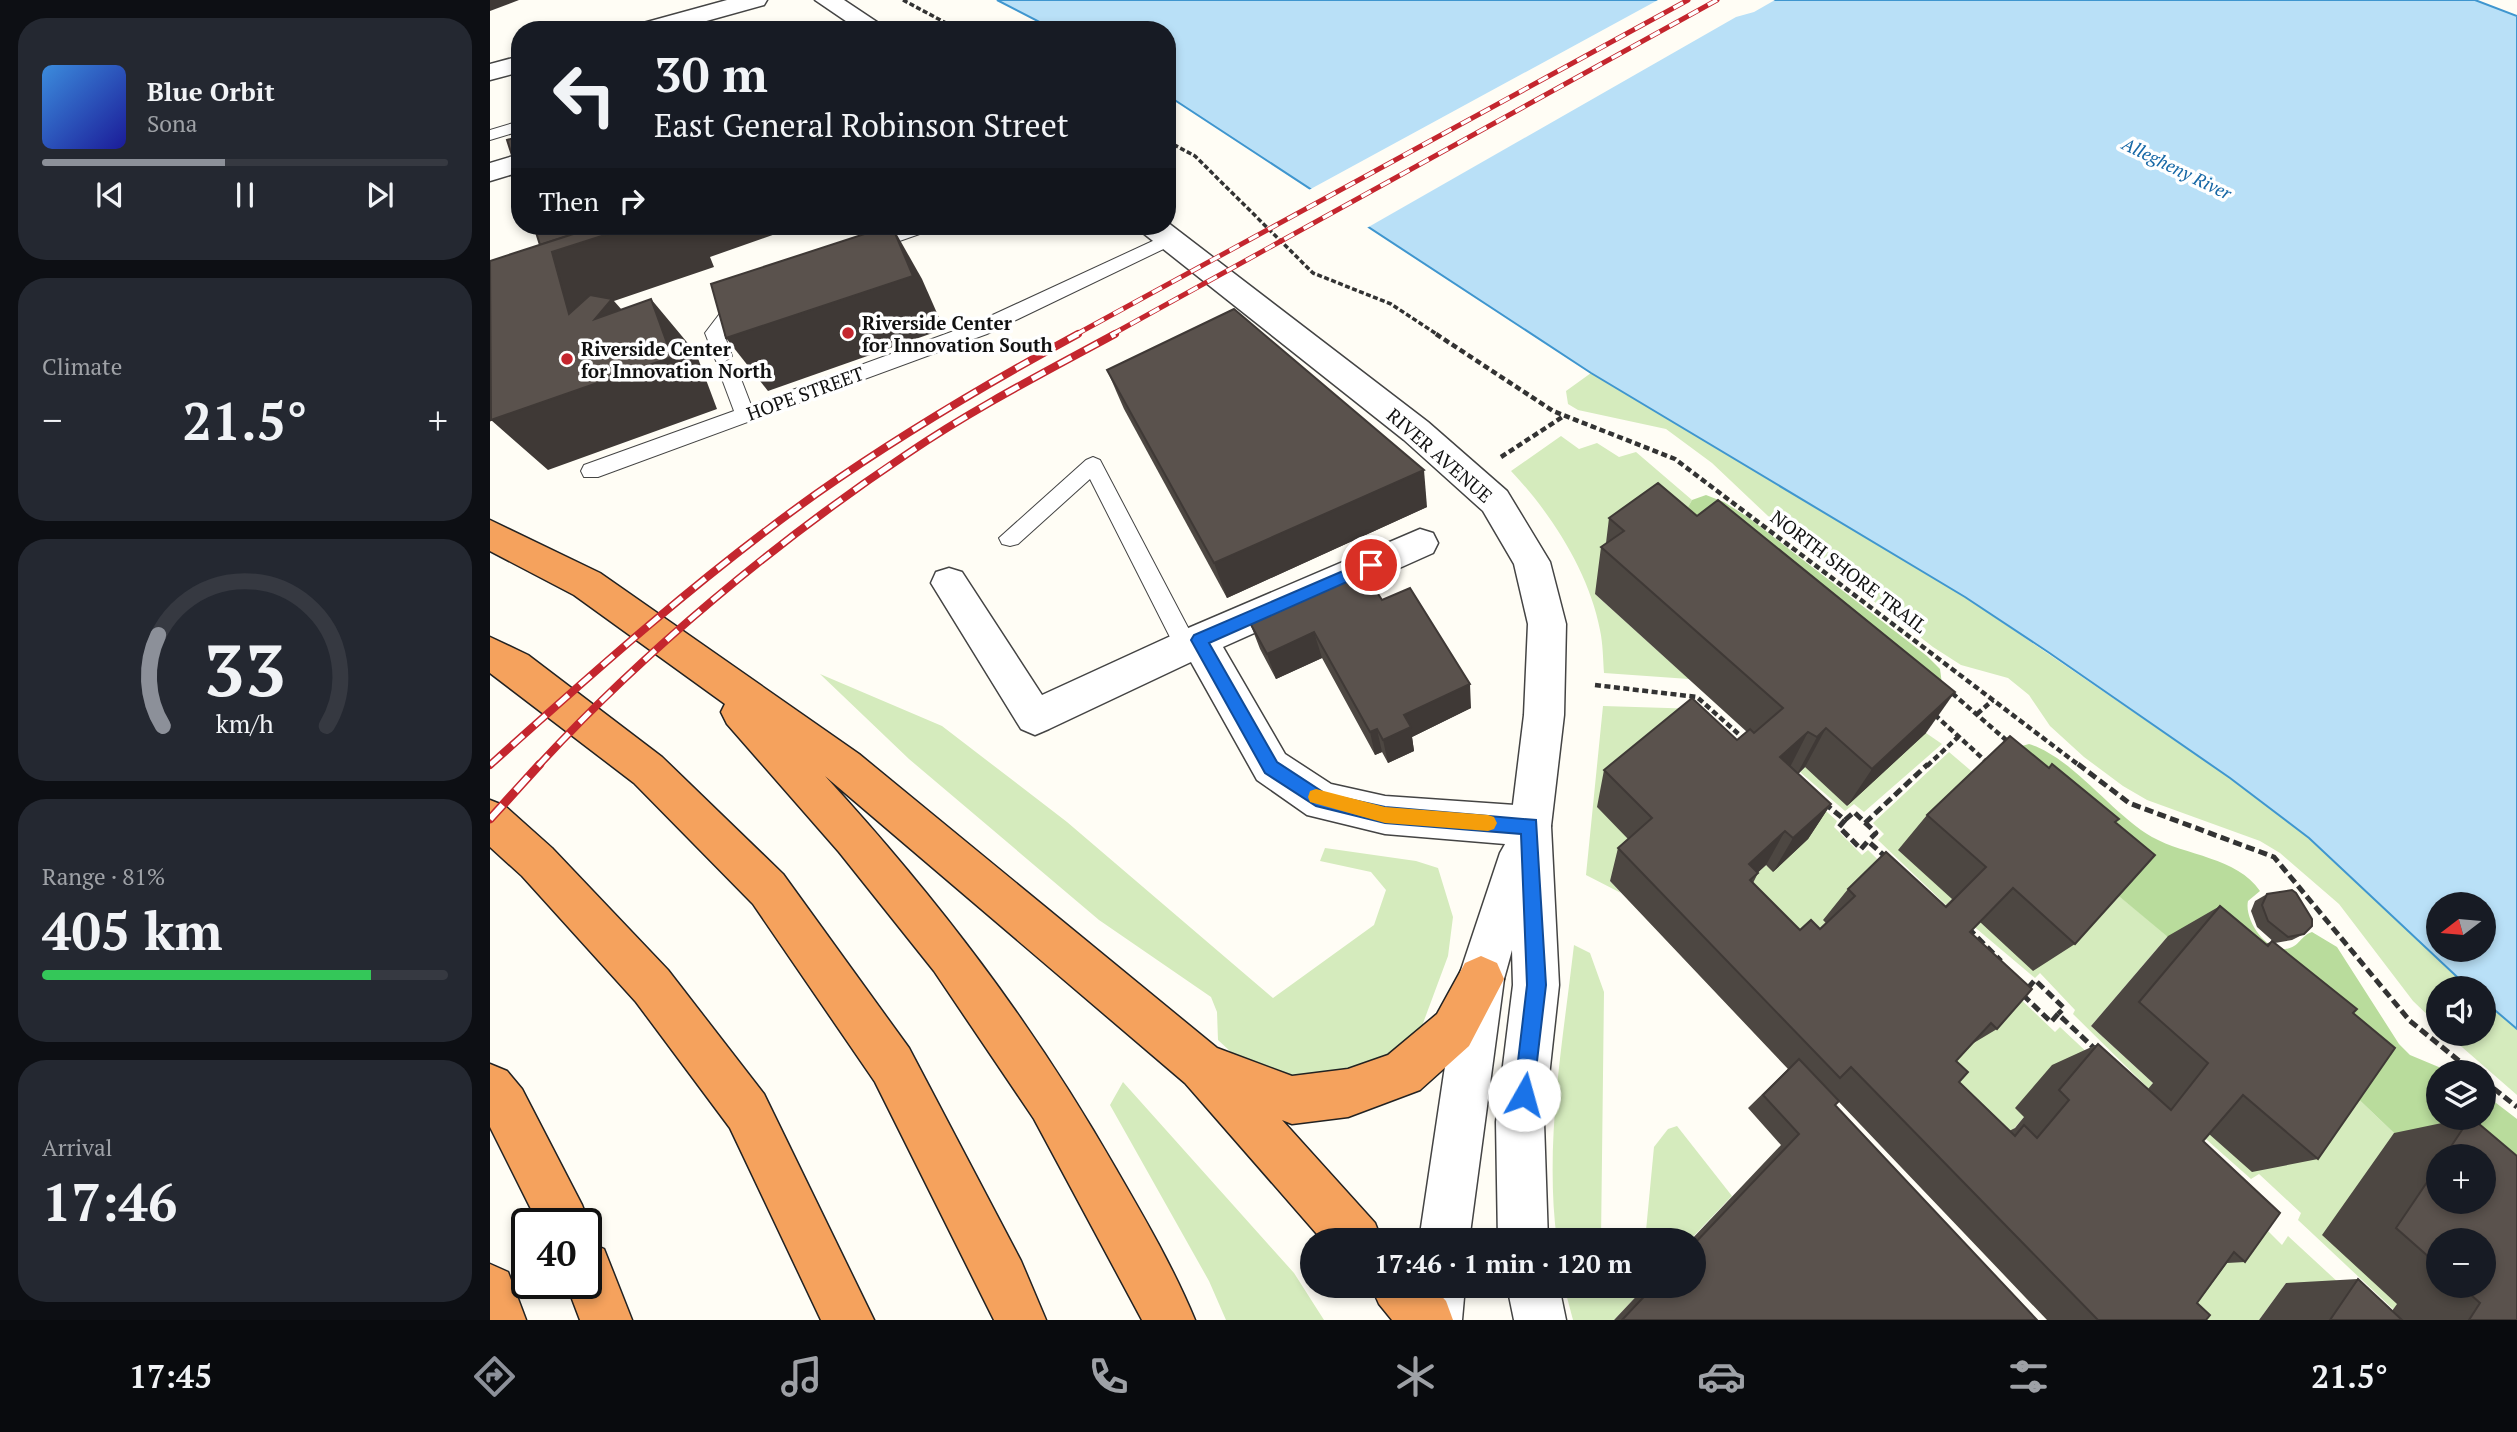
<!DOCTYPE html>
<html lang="en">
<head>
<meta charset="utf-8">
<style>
  :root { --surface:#171b24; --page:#242831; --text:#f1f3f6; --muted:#9ea1a6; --line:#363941; --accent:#8c9099 }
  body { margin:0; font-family:"PT Serif",serif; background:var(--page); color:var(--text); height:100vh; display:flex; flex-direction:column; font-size:26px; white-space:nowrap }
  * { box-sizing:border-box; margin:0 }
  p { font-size:23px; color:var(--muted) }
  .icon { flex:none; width:38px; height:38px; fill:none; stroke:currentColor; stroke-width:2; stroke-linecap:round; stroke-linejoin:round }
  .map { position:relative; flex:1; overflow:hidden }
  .sheet { display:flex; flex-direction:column; gap:18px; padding:18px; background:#0d0f14; width:490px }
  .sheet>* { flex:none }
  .banner { position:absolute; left:21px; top:21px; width:665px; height:214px; border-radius:28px; box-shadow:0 4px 10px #0003; background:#171b24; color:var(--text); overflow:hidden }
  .needle { width:46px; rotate:254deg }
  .tools { position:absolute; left:1936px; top:892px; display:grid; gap:14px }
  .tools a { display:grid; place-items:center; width:70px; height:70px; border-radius:50%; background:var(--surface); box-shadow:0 4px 10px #0003; font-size:35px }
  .speed { position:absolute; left:21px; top:1208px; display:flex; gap:14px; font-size:35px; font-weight:700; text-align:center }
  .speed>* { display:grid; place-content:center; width:91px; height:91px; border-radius:50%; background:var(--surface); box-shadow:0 4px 10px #0003; line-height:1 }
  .speed .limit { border:4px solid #111; border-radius:10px; background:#fff; color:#111 }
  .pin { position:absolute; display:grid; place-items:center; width:60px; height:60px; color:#fff; margin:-30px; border:4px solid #fff; border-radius:50%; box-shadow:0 2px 7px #0007 }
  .me { position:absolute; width:77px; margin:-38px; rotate:7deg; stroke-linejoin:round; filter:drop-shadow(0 0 5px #0008) }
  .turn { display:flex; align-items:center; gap:24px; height:147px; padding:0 28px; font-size:32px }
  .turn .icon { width:91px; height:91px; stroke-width:2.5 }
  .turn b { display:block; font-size:49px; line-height:60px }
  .then { display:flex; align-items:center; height:66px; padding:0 28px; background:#0003; gap:14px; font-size:26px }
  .big { font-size:52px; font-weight:600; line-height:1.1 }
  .sheet .widget { flex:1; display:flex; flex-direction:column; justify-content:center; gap:10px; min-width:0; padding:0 24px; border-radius:28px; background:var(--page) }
  .sheet .dial { align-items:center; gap:0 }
  .dial svg { height:182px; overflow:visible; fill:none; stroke:var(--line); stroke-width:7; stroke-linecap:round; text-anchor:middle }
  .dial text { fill:var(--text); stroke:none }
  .song { display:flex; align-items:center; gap:21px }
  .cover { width:84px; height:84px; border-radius:10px; background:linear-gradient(135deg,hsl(210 70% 55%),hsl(240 70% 35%)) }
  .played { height:7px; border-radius:4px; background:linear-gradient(90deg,var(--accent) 45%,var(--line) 45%) }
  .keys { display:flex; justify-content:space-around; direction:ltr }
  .heat { display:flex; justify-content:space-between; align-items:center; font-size:38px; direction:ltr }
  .charge { height:10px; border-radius:5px; background:linear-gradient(90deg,#34c759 81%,var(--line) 0) }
  .trip { position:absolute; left:810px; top:1228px; width:406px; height:70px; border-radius:35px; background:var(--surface); box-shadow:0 4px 10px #0003; font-weight:600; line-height:70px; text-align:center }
  .tabs { display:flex; height:112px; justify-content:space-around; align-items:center; background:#090b0e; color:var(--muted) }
  .tabs .icon { width:49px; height:49px }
  .tabs .on { color:var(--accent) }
  .tabs b { font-size:32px; color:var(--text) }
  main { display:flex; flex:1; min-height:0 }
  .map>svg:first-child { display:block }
</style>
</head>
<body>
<main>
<section class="sheet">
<div class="widget">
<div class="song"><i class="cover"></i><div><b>Blue Orbit</b><p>Sona</p></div></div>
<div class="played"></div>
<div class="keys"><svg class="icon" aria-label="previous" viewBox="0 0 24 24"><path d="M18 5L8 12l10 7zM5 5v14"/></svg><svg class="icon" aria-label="pause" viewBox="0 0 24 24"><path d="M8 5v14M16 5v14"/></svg><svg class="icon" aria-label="next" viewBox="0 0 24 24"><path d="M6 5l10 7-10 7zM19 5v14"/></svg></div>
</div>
<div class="widget"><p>Climate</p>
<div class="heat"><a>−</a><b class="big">21.5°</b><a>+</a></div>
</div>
<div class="widget dial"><svg viewBox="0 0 100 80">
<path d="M14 69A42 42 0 1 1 86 69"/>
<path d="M14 69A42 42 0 0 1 12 29" stroke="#8c9099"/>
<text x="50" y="56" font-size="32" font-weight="700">33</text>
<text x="50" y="72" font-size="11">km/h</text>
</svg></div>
<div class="widget"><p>Range · 81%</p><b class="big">405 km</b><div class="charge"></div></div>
<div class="widget"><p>Arrival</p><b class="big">17:46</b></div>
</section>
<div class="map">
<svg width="2027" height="1320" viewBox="0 0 2027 1320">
  <rect width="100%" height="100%" fill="#fffdf5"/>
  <g fill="#d5ebbd">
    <polygon points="1101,373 1475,597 1740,778 1819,838 1980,989 1948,989 1948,1025 1923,1001 1849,904 1790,853 1770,841 1657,800 1633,786 1594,757 1560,726 1539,695 1518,678 1471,665 1443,647 1297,534 1222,463 1176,429 1088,410 1078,404 1076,391"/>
    <path d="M1071 436 1089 449 1107 443 1129 457 1146 452 1202 500 1198 507 1200 513 1105 594 1199 679 1114 673C1113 659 1113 644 1110 630 1099 572 1061 513 1021 471Z"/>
    <polygon points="330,674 452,726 577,822 783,998 884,925 896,890 881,872 830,861 835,848 926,861 948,868 963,917 958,956 932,1026 909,1052 833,1080 769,1078 728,1040 727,1012 721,997 609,920 419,759"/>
    <polygon points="1113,706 1210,709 1151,853 1120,881 1131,893 1096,875"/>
    <polygon points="1436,733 1452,744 1374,812 1364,804 1355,811 1310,772 1315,767"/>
    <polygon points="1459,752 1486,775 1462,899 1456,905 1388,840 1394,834 1383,823"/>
    <polygon points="1295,774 1347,821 1344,827 1372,855 1378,850 1445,916 1339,927 1307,957 1242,897 1276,865 1283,871"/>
    <polygon points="1619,888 1678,936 1601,1026 1663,1083 1659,1089 1583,1014 1585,1010 1550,973 1545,978 1481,924"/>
    <path d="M1084 945 1100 953 1114 992 1111 1241H1067C1054 1143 1073 1042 1084 945Z"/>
    <polygon points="1524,993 1565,1032 1570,1027 1649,1101 1534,1117 1504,1152 1433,1100 1463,1045"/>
    <polygon points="1993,1000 2027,1029 2027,1095 1957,1034 1993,1034"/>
    <polygon points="1837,1069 1904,1133 1907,1304 1904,1310 1808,1220 1811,1213 1769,1174 1761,1179 1691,1117"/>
    <polygon points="633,1082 804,1273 834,1320 736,1320 719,1281 620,1105"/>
    <polygon points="1187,1126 1242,1196 1199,1241 1155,1241 1164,1147 1178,1129"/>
    <polygon points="1746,1199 1792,1245 1798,1236 1889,1320 1796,1283 1769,1320 1655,1320"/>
    <polygon points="1074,1286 1156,1286 1124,1320 1083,1320"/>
  </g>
  <g fill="#b9dc9c">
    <polygon points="1216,495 1234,502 1259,518 1437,656 1450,669 1452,684 1200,513 1198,507 1202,500"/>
    <path d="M1539 744C1582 757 1621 813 1662 837 1696 856 1747 857 1770 891L1758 901C1754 919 1775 951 1795 949 1809 948 1811 935 1822 932L1847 947 1909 1044 1920 1055 1963 1073H1948V1118H1993V1093L2027 1119V1230L1993 1157H1948L1904 1133 1837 1069 1619 888 1528 747Z"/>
  </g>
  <path fill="#b9e0f7" stroke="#3f96cf" stroke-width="2" fill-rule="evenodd" d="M507 0H1985L2027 16V1029L1993 1000V989H1980L1819 838 1740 778 1558 652 1475 597 1101 373 677 95V30H565ZM1948 905H1993V950H1948Z"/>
  <polygon fill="#fffdf5" points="1168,0 1285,0 1264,12 1246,17 875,229 817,191"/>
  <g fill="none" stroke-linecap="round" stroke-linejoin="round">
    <defs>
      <g id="service">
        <polygon points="30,121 30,131 0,140 0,130"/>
        <polygon points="418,226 444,226 441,230 378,252 369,246 372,242"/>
        <polygon points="680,233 686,235 689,239 686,243 497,334 108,477 94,477 91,471 94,465 244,411 229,371 232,366 246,366 261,405 483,324"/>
        <polygon points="250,293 259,299 234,334 242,356 233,363 226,361 215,333 244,295"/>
        <polygon points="603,457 610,460 704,639 707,646 704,653 696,656 688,653 600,479 528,544 520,546 512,544 509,538 596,460"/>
      </g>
      <g id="minor">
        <polygon points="237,0 277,0 274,5 184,30 143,30 146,25"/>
        <polygon points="30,56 30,72 0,80 0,64"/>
        <polygon points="30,154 30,172 0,181 0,163"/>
        <polygon points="930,529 943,533 948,543 943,553 733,647 795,754 841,784 895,796 1040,806 1055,812 1061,826 1055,840 1040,846 895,834 817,815 767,780 701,662 559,729 545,735 531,729 441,583 446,572 459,568 472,572 552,695 696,629"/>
      </g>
      <g id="tertiary">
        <polygon points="325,0 354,0 399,30 369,30"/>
        <polygon points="677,222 938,422 1017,491 1060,562 1076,624 1074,715 1061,826 1069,985 1054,1122 1058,1241 1008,1241 1006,1122 1023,985 1022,950 1014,979 979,1241 929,1241 968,979 1010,853 1019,837 1034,715 1038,624 1024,564 993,511 914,440 653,233 648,226 677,226"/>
        <polygon points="923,1286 975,1286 972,1320 920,1320"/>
        <polygon points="1017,1286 1069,1286 1076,1320 1024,1320"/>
      </g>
      <g id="motorway">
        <path d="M0 520 110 573 369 754 727 1048 802 1076 858 1069 898 1055 947 1014 975 963 991 956 1007 963 1014 979 979 1046 930 1090 858 1117 802 1124 792 1120 885 1223 892 1241H833L695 1083 335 776C448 899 543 1024 626 1169 655 1219 683 1267 705 1320H652L544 1119 444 971 349 852 237 724 231 712 235 704 84 595 0 551Z"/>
        <polygon points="0,637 38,655 172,757 293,874 419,1048 531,1261 556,1320 504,1320 385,1082 263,904 144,783 0,673"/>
        <polygon points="0,800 15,806 62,848 178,970 274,1094 384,1320 331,1320 240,1128 146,1002 32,876 0,847"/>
        <polygon points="0,1064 17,1071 32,1089 92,1205 99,1223 96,1230 96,1223 48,1223 0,1127"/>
        <polygon points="96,1241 114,1249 142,1320 90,1320 76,1283 96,1283"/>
        <polygon points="0,1264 18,1272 36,1320 0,1320"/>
        <polygon points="881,1286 942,1286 956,1301 963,1320 902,1320 889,1304"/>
      </g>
    </defs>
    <use href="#service" stroke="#444" stroke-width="2"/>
    <use href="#minor" stroke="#444" stroke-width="3"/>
    <use href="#tertiary" stroke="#444" stroke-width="3"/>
    <use href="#motorway" stroke="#222" stroke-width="3"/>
    <g stroke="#333" stroke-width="3.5" stroke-dasharray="5 2.5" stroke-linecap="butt">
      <polyline points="413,0 469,30"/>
      <polyline points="677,141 705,156 823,273 901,304 948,335"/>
    </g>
    <g stroke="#333" stroke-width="4.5" stroke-dasharray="6 3.5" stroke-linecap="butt">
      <polyline points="946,334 1063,411 1185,459 1590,766"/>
      <polyline points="1011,457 1074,416"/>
      <polyline points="1105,685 1207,697 1253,738"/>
      <polygon points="1455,687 1523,746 1501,766 1434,705"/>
      <polyline points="1487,714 1503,700"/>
      <polyline points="1437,766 1468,737"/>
    </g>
    <g stroke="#333" stroke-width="5" stroke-dasharray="9 4.5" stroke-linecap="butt">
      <polyline points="1499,764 1503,764"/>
      <polyline points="1588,764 1639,803 1784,857 1920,1021 1984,1073"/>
      <polyline points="1334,803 1355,820 1349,827 1371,849 1378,841 1397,858"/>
      <polyline points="1355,820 1364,812 1386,833 1378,841"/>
      <polyline points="1375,823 1438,764"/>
      <polyline points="1478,928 1511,961"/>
      <polyline points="1538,988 1545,980 1574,1008 1568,1014"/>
      <polyline points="1533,995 1561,1022 1568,1014 1605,1049"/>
      <polyline points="1993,1080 2027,1107"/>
    </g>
    <use href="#service" fill="#fff" fill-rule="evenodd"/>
    <use href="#minor" fill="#fff" fill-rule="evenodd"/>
    <use href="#tertiary" fill="#fff" fill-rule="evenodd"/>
    <use href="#motorway" fill="#f5a25d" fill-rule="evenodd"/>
    <defs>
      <g id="rail-far2">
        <polyline points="585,335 1198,0"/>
        <polyline points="621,335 1227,0"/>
      </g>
      <g id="rail-far1">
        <path d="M0 765C105 671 211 576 326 494 410 435 498 383 588 334"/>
        <path d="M48 766C153 652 288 540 417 454 483 409 555 372 625 334"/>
      </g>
      <polyline id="rail" points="0,819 50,764"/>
    </defs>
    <use href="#rail-far2" stroke="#c4262e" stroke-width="5"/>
    <use href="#rail-far1" stroke="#c4262e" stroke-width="8"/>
    <use href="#rail" stroke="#c4262e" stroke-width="9"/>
    <use href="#rail-far2" stroke="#fff" stroke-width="3.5" stroke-dasharray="11" stroke-linecap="butt"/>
    <use href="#rail-far1" stroke="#fff" stroke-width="5" stroke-dasharray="15" stroke-linecap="butt"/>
    <use href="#rail" stroke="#fff" stroke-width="6" stroke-dasharray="19" stroke-linecap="butt"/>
  </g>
  <g fill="#4d4742" fill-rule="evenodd">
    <polygon points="617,370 937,507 737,598 634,409"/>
    <polygon points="1119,518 1436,733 1357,806 1315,767 1308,774 1341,804 1318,839 1283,872 1276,865 1268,872 1268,873 1263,883 1310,930 1330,929 1336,923 1333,920 1358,889 1455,906 1462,899 1408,850 1437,815 1625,822 1585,944 1543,971 1490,922 1480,932 1507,1029 1482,1044 1466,1061 1469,1082 1519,1131 1525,1128 1534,1117 1525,1108 1562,1065 1608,1044 1658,1089 1663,1083 1601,1026 1678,936 1730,906 1776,944 1782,941 1863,1013 1828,1159 1762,1172 1719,1134 1713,1141 1755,1262 1737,1263 1707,1303 1716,1320 1557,1320 1348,1101 1345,1105 1547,1320 1124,1320 1156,1286 1204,1286 1204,1241 1200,1241 1291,1145 1258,1108 1298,1069 1120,881 1128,848 1138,839 1107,807 1114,770 1247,740 1257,732 1105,594 1111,547 1116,543"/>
    <polygon points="892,600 981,708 922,737 924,751 898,763 892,752 885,755 832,658 786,679 770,649 760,623"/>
    <polygon points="1777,894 1814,934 1802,940 1785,943 1767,927 1761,911 1765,901"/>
    <path d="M1976 1118H1982L2027 1156V1320H1769L1796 1283 1868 1279 1902 1311 1907 1304 1832 1235 1904 1133ZM1948 1157H1993V1202H1948ZM1948 1241H1993V1286H1948Z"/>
  </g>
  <g fill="#3f3936">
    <polygon points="0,0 29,0 0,11"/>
    <polygon points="143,226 308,226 220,257 224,267 124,301 169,352 161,299 206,353 227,409 58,470 1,420 79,314 62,252"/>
    <polygon points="402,226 432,279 454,329 278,391 236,338"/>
    <polygon points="934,470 937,507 737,598 724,563"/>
    <polygon points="824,632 832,658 786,679 777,654"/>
    <polygon points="980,684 981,708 922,737 924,751 898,763 893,740 914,715"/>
    <polygon points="1465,692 1436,733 1357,806 1382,769"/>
    <polygon points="1336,728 1315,767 1306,776 1327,737"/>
    <polygon points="887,729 892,752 885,755 880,732"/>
    <polygon points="1318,732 1298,771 1290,757"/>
    <polygon points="1341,804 1318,839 1283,872 1303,838"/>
    <polygon points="1295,831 1276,865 1242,897 1259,864"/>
  </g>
  <g fill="#5a524d" stroke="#3f3936" stroke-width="2">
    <polygon points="30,136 30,180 17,140"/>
    <polygon points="44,226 108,226 50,245"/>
    <polygon points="108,226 143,226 62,252 79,314 100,295 122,299 105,319 161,299 182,357 1,420 0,261"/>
    <polygon points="399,226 402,226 423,276 236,338 221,284"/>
    <polygon points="744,309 934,470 724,563 617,370"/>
    <polygon points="1168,483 1207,516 1228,500 1465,692 1382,769 1336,728 1327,737 1318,732 1290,757 1341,804 1303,838 1295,831 1259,864 1268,873 1260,880 1310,930 1321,920 1330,929 1365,896 1358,889 1396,852 1456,907 1496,867 1437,815 1520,736 1559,768 1562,764 1629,819 1625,822 1665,855 1585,944 1523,888 1480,932 1542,989 1507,1029 1501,1023 1466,1061 1478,1072 1469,1082 1525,1136 1534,1125 1547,1138 1579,1100 1569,1090 1608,1044 1681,1110 1718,1063 1649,1002 1730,906 1778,946 1782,941 1867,1009 1863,1013 1905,1048 1828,1159 1753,1095 1713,1141 1790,1213 1755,1262 1744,1252 1707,1303 1720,1315 1716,1320 1608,1320 1361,1067 1350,1078 1128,848 1162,818 1114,770 1202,698 1247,740 1260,729 1264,733 1293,708 1111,547 1134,531 1119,518"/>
    <polygon points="874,572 892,600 920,588 980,684 914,715 921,727 893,740 887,729 880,732 824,632 777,654 760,623"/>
    <polygon points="1802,890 1806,893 1822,919 1822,926 1814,934 1798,937 1778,921 1772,905 1777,894"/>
    <polygon points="1309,1059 1349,1101 1345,1105 1547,1320 1132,1320 1164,1286 1204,1286 1204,1244 1309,1134 1273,1095"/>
    <polygon points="1980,1118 1982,1118 2027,1156 2027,1320 1979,1320 1990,1303 1971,1286 1993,1286 1993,1241 1948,1241 1948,1265 1906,1228 1948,1166 1948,1202 1993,1202 1993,1157 1954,1157"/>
    <polygon points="1868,1279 1912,1320 1840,1320"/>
  </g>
  <polygon fill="#1a73e8" stroke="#114b97" stroke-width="2" points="881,559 888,565 886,569 719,643 787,762 836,794 895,807 1046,820 1056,985 1043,1095 1041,1102 1034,1105 1027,1102 1024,1095 1037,985 1031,834 895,823 826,806 775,773 701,640 704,635"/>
  <polygon fill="#f59e0b" points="826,789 895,807 998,815 1004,817 1007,823 1004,829 998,831 895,823 820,802 818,797 820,791"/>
  <g fill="#c4262e" stroke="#fff" stroke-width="2.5">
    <circle cx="358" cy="333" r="7"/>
    <circle cx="77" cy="359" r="7"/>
  </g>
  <g text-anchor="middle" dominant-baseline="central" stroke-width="7" stroke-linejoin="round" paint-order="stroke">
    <g font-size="18" font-style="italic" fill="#1768a6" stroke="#fff">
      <text transform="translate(1687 168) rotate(26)">Allegheny River</text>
    </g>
    <g font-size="19" font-weight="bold" fill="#111" stroke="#fff" text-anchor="start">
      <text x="372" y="322">Riverside Center<tspan x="372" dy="22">for Innovation South</tspan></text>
      <text x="91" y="348">Riverside Center<tspan x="91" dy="22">for Innovation North</tspan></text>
    </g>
    <g font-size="19" fill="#111" stroke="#fff">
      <text transform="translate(315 393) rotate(-20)">HOPE STREET</text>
      <text transform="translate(950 455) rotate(41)">RIVER AVENUE</text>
      <text transform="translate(1359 571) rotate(37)">NORTH SHORE TRAIL</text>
    </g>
  </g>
</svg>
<div class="tools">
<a><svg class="needle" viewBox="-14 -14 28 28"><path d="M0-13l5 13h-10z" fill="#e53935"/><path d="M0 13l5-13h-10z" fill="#9ea1a6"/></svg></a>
<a><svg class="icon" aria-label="sound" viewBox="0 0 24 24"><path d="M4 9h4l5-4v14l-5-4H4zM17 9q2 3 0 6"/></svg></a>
<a><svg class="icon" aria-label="layers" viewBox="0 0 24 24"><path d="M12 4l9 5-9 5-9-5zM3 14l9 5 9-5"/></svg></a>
<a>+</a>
<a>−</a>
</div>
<div class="speed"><div class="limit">40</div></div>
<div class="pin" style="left:881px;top:565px;background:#d93025"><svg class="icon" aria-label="arrive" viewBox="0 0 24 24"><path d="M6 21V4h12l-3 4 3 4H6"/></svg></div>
<svg class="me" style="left:1034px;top:1095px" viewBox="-20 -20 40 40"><circle r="19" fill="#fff"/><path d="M0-13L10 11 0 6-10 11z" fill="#1a73e8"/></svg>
<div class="trip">17:46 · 1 min · 120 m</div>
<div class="banner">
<div class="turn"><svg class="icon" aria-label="left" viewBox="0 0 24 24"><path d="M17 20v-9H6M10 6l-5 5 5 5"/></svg><div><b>30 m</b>East General Robinson Street</div></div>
<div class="then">Then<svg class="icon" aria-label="right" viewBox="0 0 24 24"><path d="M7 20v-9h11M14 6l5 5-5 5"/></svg></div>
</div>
</div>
</main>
<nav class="tabs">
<b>17:45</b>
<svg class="icon on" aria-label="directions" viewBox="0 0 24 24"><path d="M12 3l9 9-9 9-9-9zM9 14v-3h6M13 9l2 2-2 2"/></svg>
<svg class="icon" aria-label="music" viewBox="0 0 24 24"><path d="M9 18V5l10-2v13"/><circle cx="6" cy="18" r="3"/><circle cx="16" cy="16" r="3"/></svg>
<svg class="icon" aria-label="phone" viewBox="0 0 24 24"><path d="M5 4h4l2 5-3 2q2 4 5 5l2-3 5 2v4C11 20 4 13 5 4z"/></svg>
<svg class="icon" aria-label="climate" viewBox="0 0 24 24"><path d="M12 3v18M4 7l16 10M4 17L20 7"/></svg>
<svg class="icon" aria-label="car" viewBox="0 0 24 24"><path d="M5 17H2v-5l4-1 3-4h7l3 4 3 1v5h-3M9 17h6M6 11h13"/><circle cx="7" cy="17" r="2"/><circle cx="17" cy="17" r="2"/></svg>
<svg class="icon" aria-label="filters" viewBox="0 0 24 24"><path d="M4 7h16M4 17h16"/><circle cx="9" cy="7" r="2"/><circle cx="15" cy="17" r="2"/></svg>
<b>21.5°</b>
</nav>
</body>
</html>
